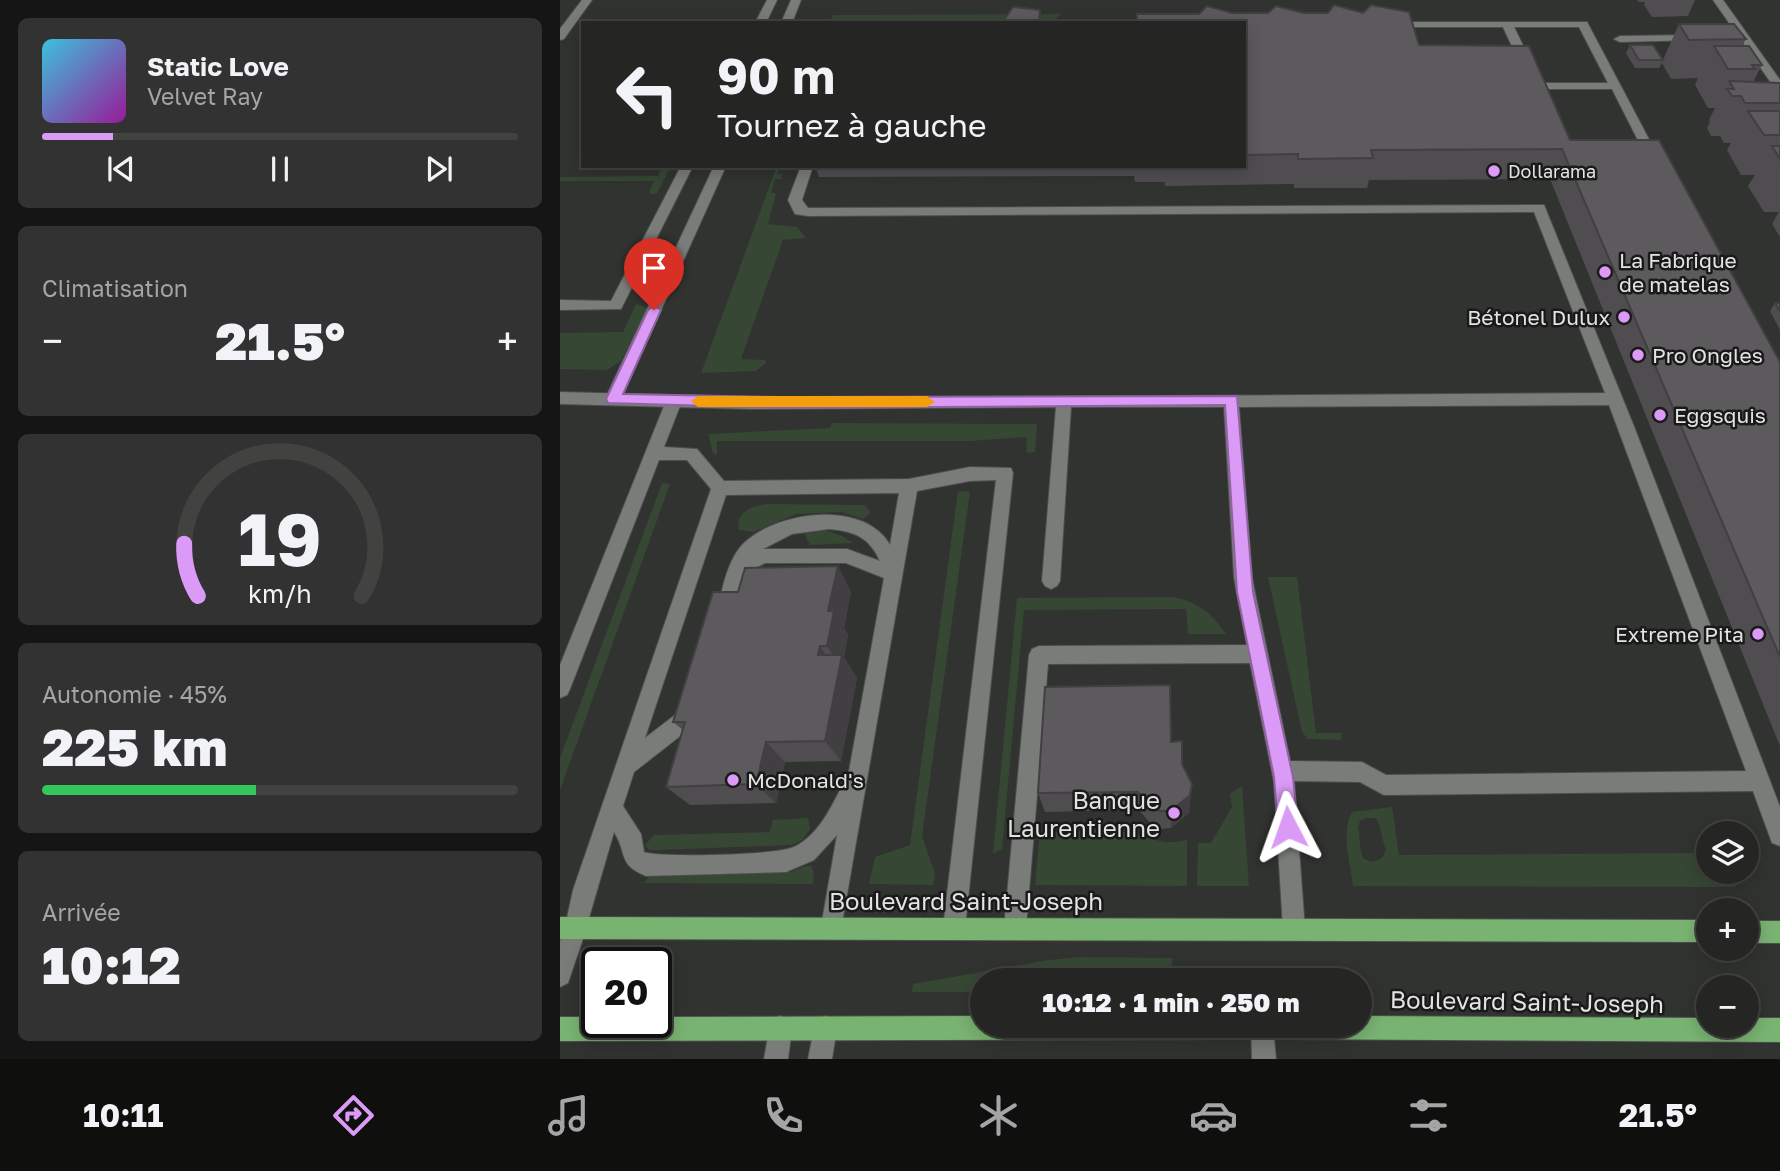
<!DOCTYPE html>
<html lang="fr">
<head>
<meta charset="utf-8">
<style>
  :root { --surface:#252624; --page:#313231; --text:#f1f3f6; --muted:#a3a5a6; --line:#424341; --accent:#da9af6 }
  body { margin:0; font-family:"Golos Text",sans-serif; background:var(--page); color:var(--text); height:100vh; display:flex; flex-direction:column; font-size:26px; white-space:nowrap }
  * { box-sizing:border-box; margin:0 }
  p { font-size:23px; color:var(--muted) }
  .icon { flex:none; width:38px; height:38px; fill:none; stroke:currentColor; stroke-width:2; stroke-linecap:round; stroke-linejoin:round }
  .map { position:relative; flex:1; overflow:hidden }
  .panel { display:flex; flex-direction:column; gap:18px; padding:18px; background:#141514; width:560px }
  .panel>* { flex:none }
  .top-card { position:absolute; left:21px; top:21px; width:665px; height:147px; border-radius:0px; box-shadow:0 4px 18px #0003,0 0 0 2px var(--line); background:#252624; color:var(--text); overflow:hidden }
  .fabs { position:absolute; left:1136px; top:821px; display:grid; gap:14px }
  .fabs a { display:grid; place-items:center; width:63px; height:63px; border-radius:50%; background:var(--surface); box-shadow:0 4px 18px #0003,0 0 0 2px var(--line); font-size:35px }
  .speed { position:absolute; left:21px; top:947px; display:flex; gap:14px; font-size:35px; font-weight:700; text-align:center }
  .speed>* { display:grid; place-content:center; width:91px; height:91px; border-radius:50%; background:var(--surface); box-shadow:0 4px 18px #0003,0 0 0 2px var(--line); line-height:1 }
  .speed .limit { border:4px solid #111; border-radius:10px; background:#fff; color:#111 }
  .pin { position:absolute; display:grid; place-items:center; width:60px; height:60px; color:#fff; margin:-72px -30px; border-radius:50% 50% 50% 0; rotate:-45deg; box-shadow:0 0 7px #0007 }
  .pin .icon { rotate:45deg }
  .me { position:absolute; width:77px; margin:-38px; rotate:356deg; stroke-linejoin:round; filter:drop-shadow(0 0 5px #0008) }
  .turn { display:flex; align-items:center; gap:24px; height:147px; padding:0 21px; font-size:32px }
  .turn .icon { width:91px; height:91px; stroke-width:2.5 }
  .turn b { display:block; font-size:49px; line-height:60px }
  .big { font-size:52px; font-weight:800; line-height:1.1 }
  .panel .tile { flex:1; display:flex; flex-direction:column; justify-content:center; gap:10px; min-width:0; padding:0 24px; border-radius:10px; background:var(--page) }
  .panel .dial { align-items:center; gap:0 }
  .dial svg { height:182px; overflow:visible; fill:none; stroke:var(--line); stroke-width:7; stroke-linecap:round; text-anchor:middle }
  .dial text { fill:var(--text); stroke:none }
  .song { display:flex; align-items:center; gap:21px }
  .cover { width:84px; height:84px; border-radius:10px; background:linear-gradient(135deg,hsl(190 70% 55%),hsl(300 70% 35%)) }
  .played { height:7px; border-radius:4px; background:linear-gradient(90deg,var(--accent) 15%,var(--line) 15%) }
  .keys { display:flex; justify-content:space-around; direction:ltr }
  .heat { display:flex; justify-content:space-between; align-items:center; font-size:38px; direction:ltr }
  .charge { height:10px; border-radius:5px; background:linear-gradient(90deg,#34c759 45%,var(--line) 0) }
  .trip { position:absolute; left:410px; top:968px; width:402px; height:70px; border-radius:35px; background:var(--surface); box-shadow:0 4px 18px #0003,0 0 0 2px var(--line); font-weight:800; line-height:70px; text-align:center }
  .tabs { display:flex; height:112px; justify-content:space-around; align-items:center; background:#0f0f0e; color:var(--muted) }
  .tabs .icon { width:49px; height:49px }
  .tabs .on { color:var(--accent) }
  .tabs b { font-size:32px; color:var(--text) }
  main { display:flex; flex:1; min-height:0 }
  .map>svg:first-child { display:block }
</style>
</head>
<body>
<main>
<section class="panel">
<div class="tile">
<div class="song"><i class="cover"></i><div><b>Static Love</b><p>Velvet Ray</p></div></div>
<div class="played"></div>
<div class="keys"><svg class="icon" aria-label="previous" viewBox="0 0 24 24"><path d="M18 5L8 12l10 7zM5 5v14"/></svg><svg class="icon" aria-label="pause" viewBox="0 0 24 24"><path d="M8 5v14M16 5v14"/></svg><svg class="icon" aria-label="next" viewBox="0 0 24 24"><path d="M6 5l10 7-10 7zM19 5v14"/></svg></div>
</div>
<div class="tile"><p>Climatisation</p>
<div class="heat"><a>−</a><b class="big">21.5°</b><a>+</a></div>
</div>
<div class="tile dial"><svg viewBox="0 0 100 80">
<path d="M14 69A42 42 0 1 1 86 69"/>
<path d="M14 69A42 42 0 0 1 8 46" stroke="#da9af6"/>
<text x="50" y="56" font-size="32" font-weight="700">19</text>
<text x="50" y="72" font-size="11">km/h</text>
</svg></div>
<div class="tile"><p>Autonomie · 45%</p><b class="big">225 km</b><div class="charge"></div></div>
<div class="tile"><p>Arrivée</p><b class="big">10:12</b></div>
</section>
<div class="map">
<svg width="1220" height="1059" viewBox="0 0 1220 1059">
  <rect width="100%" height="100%" fill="#313330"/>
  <g fill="#364734" fill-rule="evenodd">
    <polygon points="501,14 495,19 279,20 277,23 270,23 273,15"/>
    <polygon points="103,166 111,166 97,193 91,194 89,192 94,181 0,181 0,177 98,176"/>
    <polygon points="217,166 220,166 217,174 222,174 221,179 215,179 211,193 216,193 208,224 237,227 246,238 223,240 181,359 205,360 206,363 196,371 141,373"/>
    <polygon points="76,304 88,308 61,361 47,370 0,369 0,333 63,332"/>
    <polygon points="272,423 477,424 475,452 467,453 466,437 411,441 157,441 157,455 153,453 148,434 270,428"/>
    <polygon points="102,483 110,484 0,790 0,758"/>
    <polygon points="398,491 410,492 362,836 375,874 373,885 309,884 315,857 350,845"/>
    <path d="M208 504 305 505 311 513 303 519 282 512 237 514 193 532 179 530C174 512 193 505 208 504Z"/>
    <polygon points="265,530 282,536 293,543 250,545 243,531"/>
    <polygon points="708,577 737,577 756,733 782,733 781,740 748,739 742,732"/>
    <path d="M612 597C636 601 653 613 666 634H628L626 609 464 610 442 849 433 854 457 598Z"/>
    <polygon points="682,786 689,886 637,886 638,843 651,843 672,807 670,794"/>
    <path d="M832 807 839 855 1136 853 1148 846V872H1171L1176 887 793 886C791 864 780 832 792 812ZM807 818H815C822 825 821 839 826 850L822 858 813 862 804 859C798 848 801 838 798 827L800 821Z"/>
    <polygon points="248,818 250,829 242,840 232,845 99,850 89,850 85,845 94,835 210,832 213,820"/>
    <path d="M480 832C507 832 536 830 563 832 590 834 597 847 627 840V886L475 885Z"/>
    <polygon points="245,866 251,866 254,872 253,884 83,883 89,877 231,872"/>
    <polygon points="521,957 613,958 611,969 536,980 422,980 422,992 352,992 353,984 489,960"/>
  </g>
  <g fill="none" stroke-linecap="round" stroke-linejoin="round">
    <defs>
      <g id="lane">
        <polygon points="22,0 32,0 4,39 0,40 0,29"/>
        <polygon points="207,0 217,0 206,23 195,23"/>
        <polygon points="231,0 241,0 232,23 221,23"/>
        <polygon points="831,22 1027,22 1101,162 1095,166 1089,162 1052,89 976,89 970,86 976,83 1048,83 1019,27 954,27 974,68 968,71 962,68 943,27 827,27 827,23"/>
        <polygon points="121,166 133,166 61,309 0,310 0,300 51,301"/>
        <polygon points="154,166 166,166 61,399 59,403 47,403 45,399"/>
        <path d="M241 166H253L242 200 248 208 984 205 1075 429 1220 807V846L1212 843 1193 791 824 795 800 782 734 781 745 929 742 937 734 940 726 937 723 929 714 782 690 663 488 664 466 928 463 936 455 939 447 936 444 928 469 655 472 649 479 646 687 645 674 578 664 407H511L500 581 497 586 491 589 485 586 482 581 496 407 190 409 182 403 184 399 1045 393 974 212 248 216 235 214 228 200ZM1049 405 1186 771 826 775 802 762 730 761 692 578 679 407Z"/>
        <path d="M114 395 122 401 104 447 137 449 164 481 349 479 410 467 451 468 453 473 405 928 402 936 394 939 386 936 383 928 436 480 410 481 357 491 280 935 272 938 264 935 261 927 277 835 254 860 226 872 86 876C57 864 68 854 54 832L24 935 16 938 8 935 5 927 13 890 151 489 127 460H99L10 689 7 695 0 698V665L106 401ZM339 493 330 545C304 499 216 511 183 544 166 562 162 592 156 615L158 621 165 623 172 621 185 574 205 563H286L324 578 287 782 283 784C272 806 258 836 234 847 218 855 101 858 84 852L81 834 63 806 74 772 142 719 145 712 142 705 135 703 128 705 85 738 166 495ZM269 529C294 531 309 537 320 561L287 549H203L232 534Z"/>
        <polygon points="220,1016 229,1019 232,1028 228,1059 204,1059 211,1019"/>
        <polygon points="265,1016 274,1019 277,1028 272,1059 248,1059 256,1019"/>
      </g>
      <g id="street">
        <polygon points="1153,0 1163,0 1220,80 1220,91 1216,90"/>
        <polygon points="1134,35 1139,38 1138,40 1060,42 1054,39 1060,36"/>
        <polygon points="0,392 190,397 198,403 190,409 0,404"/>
        <polygon points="16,916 24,919 27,927 8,983 0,987 0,941 8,919"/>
        <polygon points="691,1026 713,1026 716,1059 692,1059"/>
      </g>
      <g id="primary">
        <polygon points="0,917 1148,920 1148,942 0,939"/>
        <rect x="1186" y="921" width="34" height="22"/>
        <polygon points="422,1016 422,1026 800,1026 800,1016 1148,1018 1148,1026 1186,1026 1186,1018 1220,1018 1220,1042 702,1039 0,1041 0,1017 37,1017 37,1022 96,1022 96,1017"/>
      </g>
    </defs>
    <use href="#lane" stroke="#4d4f4d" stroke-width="2"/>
    <use href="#street" stroke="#4d4f4d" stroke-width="2"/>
    <use href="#primary" stroke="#4d4f4d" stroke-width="2"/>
    <use href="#lane" fill="#797c78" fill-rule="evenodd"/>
    <use href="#street" fill="#797c78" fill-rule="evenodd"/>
    <use href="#primary" fill="#79b372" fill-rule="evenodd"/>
  </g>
  <g fill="#504d51">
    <polygon points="1077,0 1135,0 1128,16 1092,17 1084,5 1085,2 1079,2"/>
    <polygon points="672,13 859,45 1010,140 1220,362 1220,746 990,179 809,180 807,188 734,188 734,184 605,186 605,182 575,182 574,176 259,177 255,166 684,166 684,23"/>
    <polygon points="1119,24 1186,39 1182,46 1202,65 1193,82 1220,83 1220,237 1212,224 1219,212 1204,212 1188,186 1195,175 1181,175 1167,150 1171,143 1164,143 1160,136 1151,136 1147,128 1150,122 1149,120 1155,108 1148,108 1135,85 1138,78 1111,79 1102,63 1099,68 1075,68 1066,53 1070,45 1103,60"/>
    <polygon points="1215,303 1220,303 1220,330 1210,311"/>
    <polygon points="178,592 291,592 284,628 288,635 284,657 297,678 281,761 225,762 216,803 130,805 106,787 123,730 113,722"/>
    <polygon points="611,742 632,784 629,813 611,828 600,829 590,823 579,810 485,812 478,793"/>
  </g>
  <g fill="#413f42">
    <polygon points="278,566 291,592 284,628 288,635 284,657 297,678 281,761 265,741 280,666 267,646 268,611"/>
    <polygon points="260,646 275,669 258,655"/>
    <polygon points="206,742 225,762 216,803 196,784"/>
    <polygon points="632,784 629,813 611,828 611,811"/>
  </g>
  <g fill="#5d5a5e" stroke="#413f42" stroke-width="2">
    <polygon points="774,5 803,13 811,5 849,12 859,45 969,46 1010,140 1099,140 1220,362 1220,657 1002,149 811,150 813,158 738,159 738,154 684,155 684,23 577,23 577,14 639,14 647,6 672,13 708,13 716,6 744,13 768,13"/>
    <polygon points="453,7 480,10 479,23 442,23"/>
    <polygon points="1119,24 1174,24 1186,39 1129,40"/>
    <polygon points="1070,45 1093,45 1103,60 1079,60"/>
    <polygon points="1154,46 1189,46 1202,65 1192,65 1195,69 1168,69"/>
    <polygon points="1169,81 1220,83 1220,103 1185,103 1181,96 1172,96 1167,89 1174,89"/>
    <polygon points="1188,111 1220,111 1220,135 1204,135"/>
    <polygon points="1212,146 1220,146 1220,159"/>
    <polygon points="1215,303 1220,303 1220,311"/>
    <polygon points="278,566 268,611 274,611 267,646 260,646 258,655 282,655 265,741 206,742 196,784 106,787 125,722 113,722 153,592 178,592 185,568"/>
    <polygon points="610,685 611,742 622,741 622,764 632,784 630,795 611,811 600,811 589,805 578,792 478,793 485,687"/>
  </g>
  <polygon fill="#da9af6" stroke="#8e64a0" stroke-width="2" points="94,306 101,310 63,394 221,397 677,396 693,592 733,777 738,827 735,834 728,837 721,834 718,827 714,777 677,592 665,405 221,408 48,403 46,399 88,310"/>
  <polygon fill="#f59e0b" points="138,396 367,396 375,402 367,407 138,407 131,401"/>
  <g fill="#da9af6" stroke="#191a19" stroke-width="2.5">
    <circle cx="934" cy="171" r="7"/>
    <circle cx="1045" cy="272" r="7"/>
    <circle cx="1064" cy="317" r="7"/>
    <circle cx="1078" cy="355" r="7"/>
    <circle cx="1100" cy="415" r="7"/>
    <circle cx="1198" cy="634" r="7"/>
    <circle cx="173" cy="780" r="7"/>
    <circle cx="614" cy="813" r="7"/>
  </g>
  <g text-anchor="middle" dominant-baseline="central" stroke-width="5" stroke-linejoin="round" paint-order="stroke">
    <g font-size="18" fill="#e2e4e2" stroke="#191a19" text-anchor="start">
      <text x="948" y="171">Dollarama</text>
    </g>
    <g font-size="21" fill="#e2e4e2" stroke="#191a19" text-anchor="start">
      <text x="1059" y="260">La Fabrique<tspan x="1059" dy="24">de matelas</tspan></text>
      <text x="1050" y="317" text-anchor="end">Bétonel Dulux</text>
      <text x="1092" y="355">Pro Ongles</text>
      <text x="1114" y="415">Eggsquis</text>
      <text x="1184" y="634" text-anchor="end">Extreme Pita</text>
      <text x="187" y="780">McDonald's</text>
    </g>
    <g font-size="24" fill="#e2e4e2" stroke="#191a19" text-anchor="end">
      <text x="600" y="799">Banque<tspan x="600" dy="28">Laurentienne</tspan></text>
    </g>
    <g font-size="24" fill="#e2e4e2" stroke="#191a19">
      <text x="406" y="900">Boulevard Saint-Joseph</text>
      <text transform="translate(967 1001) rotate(1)">Boulevard Saint-Joseph</text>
    </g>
  </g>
</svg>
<div class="fabs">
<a><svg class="icon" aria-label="layers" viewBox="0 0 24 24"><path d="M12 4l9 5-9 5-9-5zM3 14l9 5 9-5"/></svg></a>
<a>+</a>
<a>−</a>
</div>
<div class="speed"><div class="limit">20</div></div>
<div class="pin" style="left:94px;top:310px;background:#d93025"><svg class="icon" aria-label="arrive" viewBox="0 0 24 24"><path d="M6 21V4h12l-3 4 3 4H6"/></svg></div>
<svg class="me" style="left:728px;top:827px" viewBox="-20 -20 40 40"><path d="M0-17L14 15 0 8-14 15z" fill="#da9af6" stroke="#fff" stroke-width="4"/></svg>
<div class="trip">10:12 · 1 min · 250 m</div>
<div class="top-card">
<div class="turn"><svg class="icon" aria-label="left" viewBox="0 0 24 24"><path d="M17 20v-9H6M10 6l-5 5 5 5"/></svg><div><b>90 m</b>Tournez à gauche</div></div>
</div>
</div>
</main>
<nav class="tabs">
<b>10:11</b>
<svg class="icon on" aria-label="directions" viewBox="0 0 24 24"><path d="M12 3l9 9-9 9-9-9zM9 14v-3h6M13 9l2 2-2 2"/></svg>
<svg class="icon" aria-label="music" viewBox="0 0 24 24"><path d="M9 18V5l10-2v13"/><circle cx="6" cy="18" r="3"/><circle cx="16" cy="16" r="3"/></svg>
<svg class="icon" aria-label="phone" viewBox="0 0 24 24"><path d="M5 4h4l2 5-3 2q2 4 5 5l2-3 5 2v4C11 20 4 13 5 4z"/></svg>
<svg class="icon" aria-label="climate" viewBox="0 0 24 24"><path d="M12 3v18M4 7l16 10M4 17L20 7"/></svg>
<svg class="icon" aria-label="car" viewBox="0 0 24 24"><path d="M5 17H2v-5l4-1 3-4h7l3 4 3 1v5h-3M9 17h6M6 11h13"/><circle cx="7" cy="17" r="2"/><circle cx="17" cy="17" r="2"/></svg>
<svg class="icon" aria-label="filters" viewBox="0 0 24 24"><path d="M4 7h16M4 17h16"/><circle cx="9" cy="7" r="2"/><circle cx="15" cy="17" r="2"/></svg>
<b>21.5°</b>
</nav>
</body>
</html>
